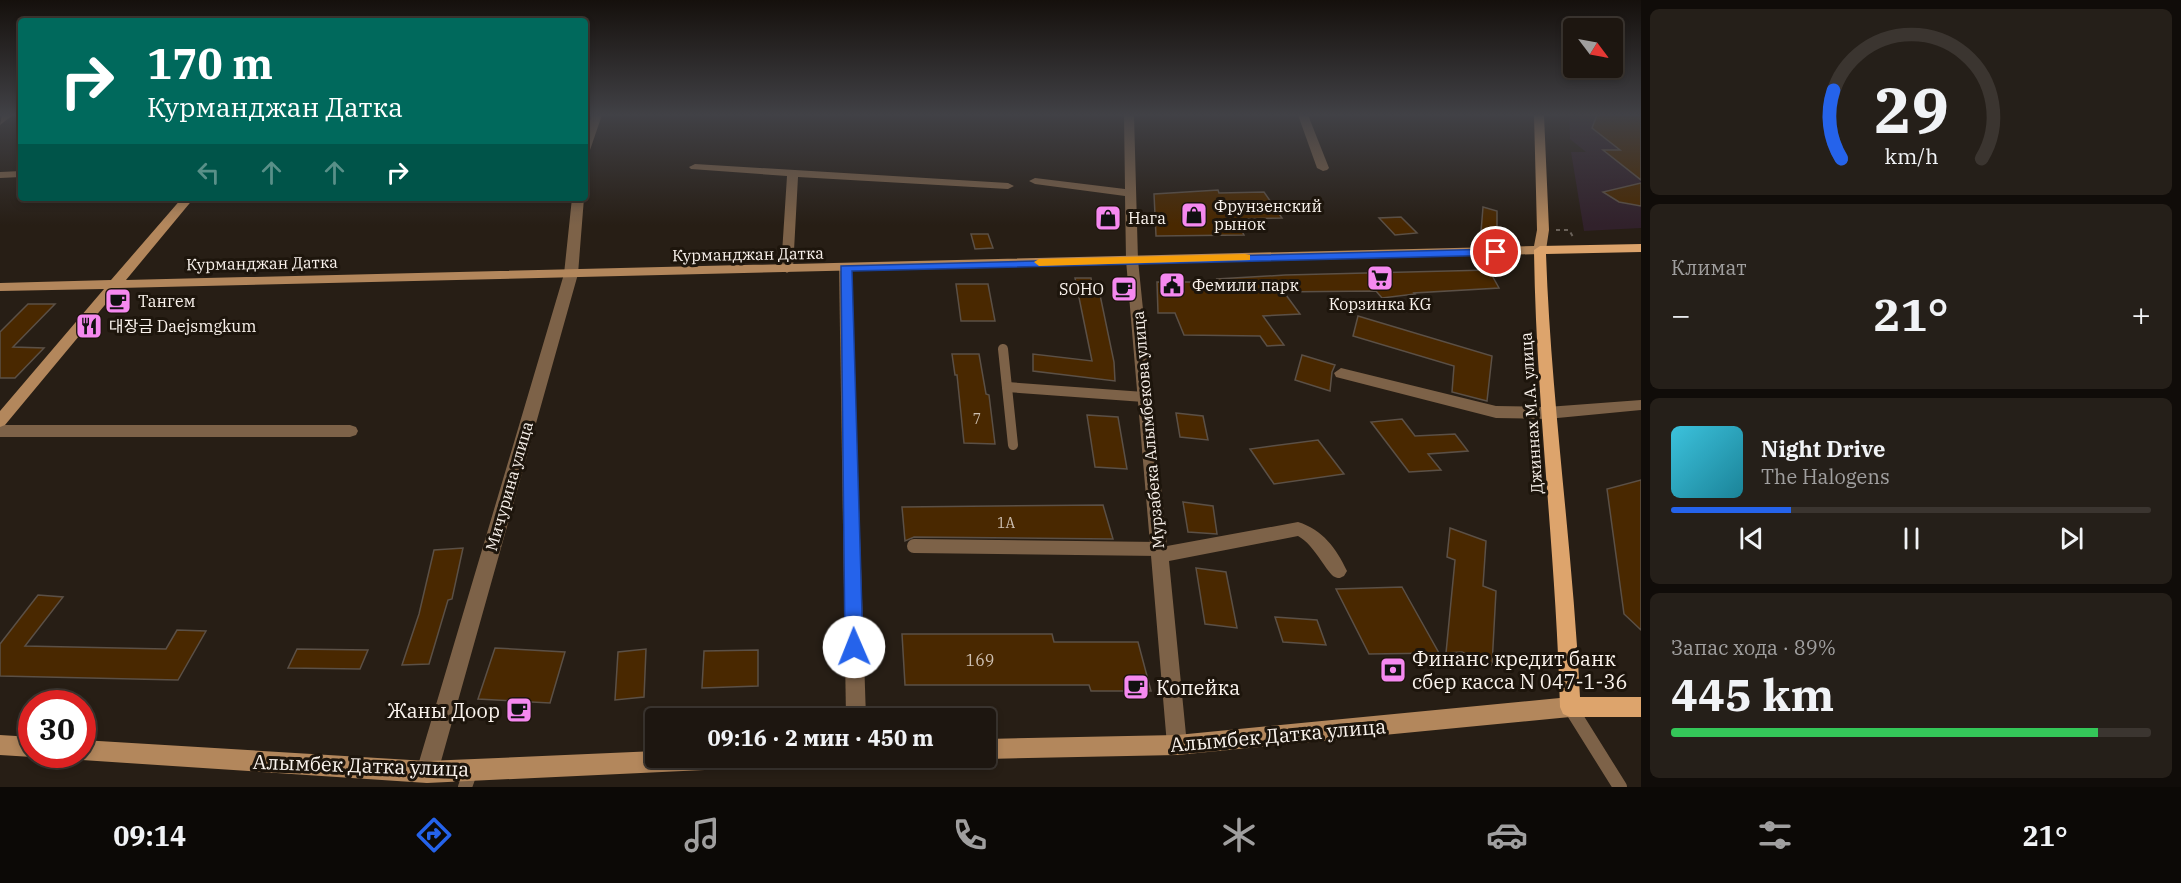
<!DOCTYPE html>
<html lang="ru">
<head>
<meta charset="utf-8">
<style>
  :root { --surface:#1d1610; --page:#251f19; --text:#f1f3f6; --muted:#a09f9f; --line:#3b3530; --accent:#2563eb }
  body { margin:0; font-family:"IBM Plex Serif","Noto Sans KR",serif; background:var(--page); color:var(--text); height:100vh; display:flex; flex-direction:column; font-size:22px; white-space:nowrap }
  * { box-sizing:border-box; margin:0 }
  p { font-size:20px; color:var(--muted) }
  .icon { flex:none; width:33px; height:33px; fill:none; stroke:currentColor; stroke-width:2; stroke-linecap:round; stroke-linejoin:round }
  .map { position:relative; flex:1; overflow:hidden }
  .drawer { display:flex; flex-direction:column; gap:9px; padding:9px; background:#100c09; width:540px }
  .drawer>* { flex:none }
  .top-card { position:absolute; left:18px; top:18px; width:570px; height:183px; border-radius:6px; box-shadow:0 3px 9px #0003,0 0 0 2px var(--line); background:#00695c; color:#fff; overflow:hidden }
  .needle { width:39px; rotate:122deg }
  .controls { position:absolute; left:1563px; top:18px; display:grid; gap:12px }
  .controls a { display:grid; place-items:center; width:60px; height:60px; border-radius:6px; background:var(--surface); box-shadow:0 3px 9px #0003,0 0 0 2px var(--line); font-size:30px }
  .speed { position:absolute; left:18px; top:690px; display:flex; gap:12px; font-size:30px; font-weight:700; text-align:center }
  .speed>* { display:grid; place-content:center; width:78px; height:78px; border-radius:50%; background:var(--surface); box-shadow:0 3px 9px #0003,0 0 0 2px var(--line); line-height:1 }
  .speed .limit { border:9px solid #d22; background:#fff; color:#111 }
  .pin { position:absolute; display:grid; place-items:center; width:51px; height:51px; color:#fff; margin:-26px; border:3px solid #fff; border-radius:50%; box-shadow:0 2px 6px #0007 }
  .me { position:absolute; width:66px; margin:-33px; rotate:359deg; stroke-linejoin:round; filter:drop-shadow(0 0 4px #0008) }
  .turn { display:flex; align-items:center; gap:21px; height:126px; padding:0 30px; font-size:27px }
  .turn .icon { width:78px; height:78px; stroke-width:2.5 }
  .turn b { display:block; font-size:42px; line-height:51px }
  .lanes { display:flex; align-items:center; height:57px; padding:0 30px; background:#0003; justify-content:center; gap:30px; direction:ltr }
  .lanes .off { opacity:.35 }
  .big { font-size:45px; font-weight:700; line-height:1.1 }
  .drawer .card { flex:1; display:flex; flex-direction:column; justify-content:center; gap:9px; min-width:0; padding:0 21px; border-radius:9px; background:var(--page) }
  .drawer .dial { align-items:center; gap:0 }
  .dial svg { height:156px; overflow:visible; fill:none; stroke:var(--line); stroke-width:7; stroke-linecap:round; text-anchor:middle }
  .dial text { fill:var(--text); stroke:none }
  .song { display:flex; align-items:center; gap:18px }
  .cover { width:72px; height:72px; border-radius:9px; background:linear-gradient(135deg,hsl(190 70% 55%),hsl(190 70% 35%)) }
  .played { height:6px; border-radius:3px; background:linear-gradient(90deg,var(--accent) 25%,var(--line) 25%) }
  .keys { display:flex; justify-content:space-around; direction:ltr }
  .heat { display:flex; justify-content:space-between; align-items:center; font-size:33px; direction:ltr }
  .charge { height:9px; border-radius:4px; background:linear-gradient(90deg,#34c759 89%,var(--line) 0) }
  .trip { position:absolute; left:645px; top:708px; width:351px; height:60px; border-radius:6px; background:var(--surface); box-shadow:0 3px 9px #0003,0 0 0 2px var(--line); font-weight:700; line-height:60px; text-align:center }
  .dock { display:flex; height:96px; justify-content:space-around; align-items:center; background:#0c0906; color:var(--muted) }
  .dock .icon { width:42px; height:42px }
  .dock .active { color:var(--accent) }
  .dock b { font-size:27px; color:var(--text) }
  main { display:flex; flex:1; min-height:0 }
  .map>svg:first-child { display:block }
</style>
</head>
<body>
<main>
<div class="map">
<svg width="1641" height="787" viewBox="0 0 1641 787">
  <rect width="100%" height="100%" fill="#271e15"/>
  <polygon fill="#31212b" points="1569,115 1641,115 1641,228 1584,231 1571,152 1586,152 1570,139"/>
  <g fill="#492800" stroke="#5b5046" stroke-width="1.5">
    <polygon points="1597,115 1641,115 1641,180 1603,150 1620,150 1592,128"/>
    <polygon points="1641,183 1641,206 1619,202 1603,192"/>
    <polygon points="1218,190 1219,193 1264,192 1282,218 1235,219 1244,235 1156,236 1154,194"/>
    <polygon points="1483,207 1497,211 1497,232 1481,232"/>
    <polygon points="1401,217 1417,233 1395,235 1379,218"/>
    <polygon points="971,234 988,234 993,248 975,249"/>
    <polygon points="1489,270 1499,288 1414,293 1415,294 1382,298 1376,291 1274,292 1286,295 1300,314 1263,316 1284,345 1267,346 1260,336 1184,335 1175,313 1158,313 1157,282 1219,282 1217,279 1285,275"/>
    <polygon points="1075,278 1091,278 1093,290 1099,290 1114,362 1115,381 1033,371 1033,354 1092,361"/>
    <polygon points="956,284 988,284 995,321 961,321"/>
    <polygon points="28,304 55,304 13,347 44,348 15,378 0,378 0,332"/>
    <polygon points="1358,316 1492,356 1487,401 1452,392 1454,366 1353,336"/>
    <polygon points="952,354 979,354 986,394 989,395 995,444 964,443 957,375 955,375"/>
    <polygon points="1302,355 1335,365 1332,372 1330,391 1295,380"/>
    <polygon points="1176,413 1203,416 1208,440 1180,437"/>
    <polygon points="1087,415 1118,417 1127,469 1095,467"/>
    <polygon points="1402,419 1415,436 1455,434 1468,451 1428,454 1441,470 1409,472 1371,422"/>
    <polygon points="1318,440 1344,474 1274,484 1250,449"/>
    <polygon points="1641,480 1641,630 1624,614 1607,489"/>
    <polygon points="1183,502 1213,506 1217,534 1188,532"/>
    <polygon points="1103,505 1113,539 914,537 905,541 902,507"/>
    <polygon points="1450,528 1486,541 1483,586 1496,591 1492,665 1462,652 1446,653 1455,560 1447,557"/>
    <polygon points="463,548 452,599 448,600 429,664 402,665 419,614 434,550"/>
    <polygon points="1196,568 1226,572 1237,628 1205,624"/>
    <polygon points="1402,587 1439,653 1369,654 1336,589"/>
    <polygon points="38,595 63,597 25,646 166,649 177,630 206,631 178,680 0,676 0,644"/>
    <polygon points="1275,617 1317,620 1326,645 1283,642"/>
    <polygon points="902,634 1052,634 1054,642 1138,642 1151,691 1091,691 1089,685 905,685"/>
    <polygon points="495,648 565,652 550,703 478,699"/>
    <polygon points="297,649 368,650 360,669 288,668"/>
    <polygon points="646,649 644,697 615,700 618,652"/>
    <polygon points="758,650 758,686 702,688 704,651"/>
  </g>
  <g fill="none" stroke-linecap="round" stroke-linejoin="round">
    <polyline stroke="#6a6159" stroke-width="2" stroke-dasharray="4 4" stroke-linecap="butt" points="1556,230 1569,230 1573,237"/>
    <g stroke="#6a6159" stroke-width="4" stroke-dasharray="6 6" stroke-linecap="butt">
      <polyline points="1586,660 1599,659"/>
      <polyline points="1510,665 1550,662"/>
    </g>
    <g stroke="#7d6248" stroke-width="10">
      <polyline points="1003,349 1013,445"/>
      <polyline points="1007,387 1144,397"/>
    </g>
    <g stroke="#7d6248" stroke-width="14">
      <polyline points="914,546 1159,549"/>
      <polyline points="1570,707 1620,787"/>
      <polyline points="465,787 471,770"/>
    </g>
    <g fill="#7d6248" fill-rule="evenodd">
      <polygon points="2,115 13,115 0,125"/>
      <polygon points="592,115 602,115 590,150 585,153 585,134"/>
      <path d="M1124 115H1134L1138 260 1167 546 1298 522C1323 530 1336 548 1347 571L1344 576C1340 578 1339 579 1335 577 1327 574 1315 545 1298 536L1169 561 1187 745 1184 752 1177 755 1170 752 1167 745 1126 260 1125 196 1035 184 1029 181 1035 178 1125 189Z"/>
      <polygon points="1298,115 1308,115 1329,168 1327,170 1323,171 1317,168"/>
      <polygon points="695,164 1008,183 1014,186 1008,189 798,177 793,269 787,273 781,269 787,176 691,169 689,167"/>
      <polygon points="21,171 21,177 0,178 0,172"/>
      <polygon points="572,198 584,198 578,274 438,772 435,780 427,783 419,780 416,772 564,274"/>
      <polygon points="845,264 851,268 866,718 846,718 839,268"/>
      <polygon points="1341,368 1496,406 1547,407 1641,400 1641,410 1547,419 1496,418 1336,377 1334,373"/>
      <polygon points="0,425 350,425 356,427 358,431 356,435 350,437 0,437"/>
    </g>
    <g fill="#b3875c" fill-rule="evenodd">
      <polygon points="1534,115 1544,115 1549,230 1546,250 1540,254 119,288 5,425 0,427 0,411 104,289 0,291 0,283 111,280 182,198 194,198 126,280 1534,246 1537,230"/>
      <polygon points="1570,697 1577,700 1580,707 1577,714 1570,717 1177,755 986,759 982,758 986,758 986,739 1177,735"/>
      <polygon points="0,735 32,737 32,754 39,754 32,757 0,755"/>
      <polygon points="82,740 427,761 656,751 656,758 758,758 754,765 747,768 427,783 82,760 73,754 82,754"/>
    </g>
    <path fill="#dda46c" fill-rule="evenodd" d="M1641 244V252L1546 254C1551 402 1573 549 1580 697H1641V717H1570L1563 714 1560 707C1556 554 1536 403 1534 250L1540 246Z"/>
  </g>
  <linearGradient id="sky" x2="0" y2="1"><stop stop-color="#15100c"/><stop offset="0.51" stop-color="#414146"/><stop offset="1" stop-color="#414146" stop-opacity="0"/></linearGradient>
  <rect width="1641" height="225" fill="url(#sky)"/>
  <polygon fill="#2563eb" stroke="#184099" stroke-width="1.5" points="1496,249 1500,250 1500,255 852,271 863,647 860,653 854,655 848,653 845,647 841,266"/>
  <polygon fill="#f59e0b" points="1245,254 1250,255 1250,260 1039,266 1034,262 1039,259"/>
  <defs>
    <symbol id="shop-square" viewBox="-11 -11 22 22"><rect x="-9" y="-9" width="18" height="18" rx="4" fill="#f589ef" stroke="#1d150c"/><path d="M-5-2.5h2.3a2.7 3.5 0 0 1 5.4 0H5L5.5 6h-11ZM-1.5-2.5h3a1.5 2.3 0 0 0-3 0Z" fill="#111"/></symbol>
    <symbol id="supermarket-square" viewBox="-11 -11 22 22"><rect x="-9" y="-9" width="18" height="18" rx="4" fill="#f589ef" stroke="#1d150c"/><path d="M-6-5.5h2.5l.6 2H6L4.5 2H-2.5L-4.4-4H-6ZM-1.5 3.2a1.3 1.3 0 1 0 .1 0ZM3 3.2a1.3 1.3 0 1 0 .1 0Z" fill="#111"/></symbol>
    <symbol id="civic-square" viewBox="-11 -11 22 22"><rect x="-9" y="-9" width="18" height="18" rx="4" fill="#f589ef" stroke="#1d150c"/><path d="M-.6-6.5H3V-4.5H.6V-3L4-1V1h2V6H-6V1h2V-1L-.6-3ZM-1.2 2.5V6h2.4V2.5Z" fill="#111"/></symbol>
    <symbol id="cafe-square" viewBox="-11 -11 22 22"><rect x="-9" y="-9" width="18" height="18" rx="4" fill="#f589ef" stroke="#1d150c"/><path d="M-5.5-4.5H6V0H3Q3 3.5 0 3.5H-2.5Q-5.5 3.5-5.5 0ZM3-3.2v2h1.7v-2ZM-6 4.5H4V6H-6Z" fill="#111"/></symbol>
    <symbol id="restaurant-square" viewBox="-11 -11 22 22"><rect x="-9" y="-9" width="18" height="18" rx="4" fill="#f589ef" stroke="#1d150c"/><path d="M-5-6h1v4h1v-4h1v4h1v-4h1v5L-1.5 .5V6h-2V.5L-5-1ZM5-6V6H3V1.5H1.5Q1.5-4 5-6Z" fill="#111"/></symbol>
    <symbol id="bank-square" viewBox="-11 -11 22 22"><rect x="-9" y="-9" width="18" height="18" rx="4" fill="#f589ef" stroke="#1d150c"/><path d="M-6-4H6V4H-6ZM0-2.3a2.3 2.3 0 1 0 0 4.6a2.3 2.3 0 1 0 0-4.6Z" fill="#111"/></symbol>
  </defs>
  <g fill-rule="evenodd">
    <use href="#shop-square" x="1179" y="200" width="30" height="30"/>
    <use href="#shop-square" x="1093" y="203" width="30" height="30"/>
    <use href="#supermarket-square" x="1365" y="263" width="30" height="30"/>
    <use href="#civic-square" x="1157" y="270" width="30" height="30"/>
    <use href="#cafe-square" x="1109" y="274" width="30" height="30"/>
    <use href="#cafe-square" x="103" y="286" width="30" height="30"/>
    <use href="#restaurant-square" x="74" y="311" width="30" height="30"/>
    <use href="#bank-square" x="1378" y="655" width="30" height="30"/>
    <use href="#cafe-square" x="1121" y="672" width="30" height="30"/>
    <use href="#cafe-square" x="504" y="695" width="30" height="30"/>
  </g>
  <g text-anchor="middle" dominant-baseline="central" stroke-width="6" stroke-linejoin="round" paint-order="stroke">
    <g font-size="14" fill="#cec0b2">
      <text x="977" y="419">7</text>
      <text x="1006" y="523">1А</text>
    </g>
    <g font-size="16" fill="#faf3ed" stroke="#1d150c" text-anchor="start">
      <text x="1214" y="206">Фрунзенский<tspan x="1214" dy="18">рынок</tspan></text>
      <text x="1128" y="218">Нага</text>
      <text x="1192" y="285">Фемили парк</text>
      <text x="1104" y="289" text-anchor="end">SOHO</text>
      <text x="138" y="301">Тангем</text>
      <text x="1380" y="304" text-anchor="middle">Корзинка KG</text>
      <text x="109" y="326">대장금 Daejsmgkum</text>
    </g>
    <g font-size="16" fill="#faf3ed" stroke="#1d150c">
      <text transform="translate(748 254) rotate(-1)">Курманджан Датка</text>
      <text transform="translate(262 263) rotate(-1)">Курманджан Датка</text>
      <text transform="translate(1531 413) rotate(-94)">Джиннах М.А. улица</text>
      <text transform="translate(1148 430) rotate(-95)">Мурзабека Алымбекова улица</text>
      <text transform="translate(509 486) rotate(-74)">Мичурина улица</text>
    </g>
    <g font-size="16" fill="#cec0b2">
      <text x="980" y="660">169</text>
    </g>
    <g font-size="20" fill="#faf3ed" stroke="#1d150c" text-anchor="start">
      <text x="1412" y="658">Финанс кредит банк<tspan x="1412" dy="23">сбер касса N 047-1-36</tspan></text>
      <text x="1156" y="687">Копейка</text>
      <text x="500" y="710" text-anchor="end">Жаны Доор</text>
    </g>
    <g font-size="20" fill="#faf3ed" stroke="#1d150c">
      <text transform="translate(1278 735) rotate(-5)">Алымбек Датка улица</text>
      <text transform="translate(361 765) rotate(2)">Алымбек Датка улица</text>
    </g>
  </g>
</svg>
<div class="controls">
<a><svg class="needle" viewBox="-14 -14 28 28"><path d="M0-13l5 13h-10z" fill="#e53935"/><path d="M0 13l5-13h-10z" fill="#a09f9f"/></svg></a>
</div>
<div class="speed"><div class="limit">30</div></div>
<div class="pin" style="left:1496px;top:252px;background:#d93025"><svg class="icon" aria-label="arrive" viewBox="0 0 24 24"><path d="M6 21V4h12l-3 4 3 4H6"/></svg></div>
<svg class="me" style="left:854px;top:647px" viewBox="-20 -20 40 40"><circle r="19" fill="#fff"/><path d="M0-13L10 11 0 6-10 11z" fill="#2563eb"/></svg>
<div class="trip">09:16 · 2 мин · 450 m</div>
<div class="top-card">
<div class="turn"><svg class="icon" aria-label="right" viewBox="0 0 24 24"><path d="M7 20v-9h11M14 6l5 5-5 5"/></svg><div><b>170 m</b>Курманджан Датка</div></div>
<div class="lanes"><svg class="icon off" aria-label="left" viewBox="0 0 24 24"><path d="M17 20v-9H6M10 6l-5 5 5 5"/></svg><svg class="icon off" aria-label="ahead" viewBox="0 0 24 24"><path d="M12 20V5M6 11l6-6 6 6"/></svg><svg class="icon off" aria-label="ahead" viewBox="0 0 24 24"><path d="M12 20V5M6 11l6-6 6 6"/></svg><svg class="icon" aria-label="right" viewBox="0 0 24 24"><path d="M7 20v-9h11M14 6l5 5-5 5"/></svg></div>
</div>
</div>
<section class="drawer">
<div class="card dial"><svg viewBox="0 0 100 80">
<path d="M14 69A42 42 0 1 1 86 69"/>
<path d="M14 69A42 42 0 0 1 10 34" stroke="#2563eb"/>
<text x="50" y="56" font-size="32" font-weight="700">29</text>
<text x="50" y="72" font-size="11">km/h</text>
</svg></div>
<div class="card"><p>Климат</p>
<div class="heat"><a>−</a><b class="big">21°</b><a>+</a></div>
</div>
<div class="card">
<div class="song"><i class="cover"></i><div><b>Night Drive</b><p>The Halogens</p></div></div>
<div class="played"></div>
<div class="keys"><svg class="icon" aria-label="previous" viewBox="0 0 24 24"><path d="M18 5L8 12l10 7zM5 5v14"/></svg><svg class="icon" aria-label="pause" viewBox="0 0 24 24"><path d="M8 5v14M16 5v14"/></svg><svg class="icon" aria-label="next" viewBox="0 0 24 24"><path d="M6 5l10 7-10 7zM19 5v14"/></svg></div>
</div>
<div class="card"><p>Запас хода · 89%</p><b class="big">445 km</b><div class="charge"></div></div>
</section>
</main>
<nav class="dock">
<b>09:14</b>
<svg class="icon active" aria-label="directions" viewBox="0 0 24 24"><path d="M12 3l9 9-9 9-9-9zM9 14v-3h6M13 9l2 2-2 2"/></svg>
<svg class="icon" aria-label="music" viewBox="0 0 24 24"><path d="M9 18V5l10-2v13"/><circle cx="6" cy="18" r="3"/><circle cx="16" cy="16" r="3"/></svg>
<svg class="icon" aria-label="phone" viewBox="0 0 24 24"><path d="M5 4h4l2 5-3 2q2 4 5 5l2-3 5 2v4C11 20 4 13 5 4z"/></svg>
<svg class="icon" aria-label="climate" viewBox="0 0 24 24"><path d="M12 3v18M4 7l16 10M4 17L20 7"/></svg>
<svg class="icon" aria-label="car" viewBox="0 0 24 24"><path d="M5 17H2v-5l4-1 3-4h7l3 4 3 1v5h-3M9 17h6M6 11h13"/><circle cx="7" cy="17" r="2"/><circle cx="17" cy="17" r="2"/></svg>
<svg class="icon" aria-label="filters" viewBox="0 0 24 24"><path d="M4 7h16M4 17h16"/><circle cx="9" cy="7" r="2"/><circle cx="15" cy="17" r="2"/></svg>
<b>21°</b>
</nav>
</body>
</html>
